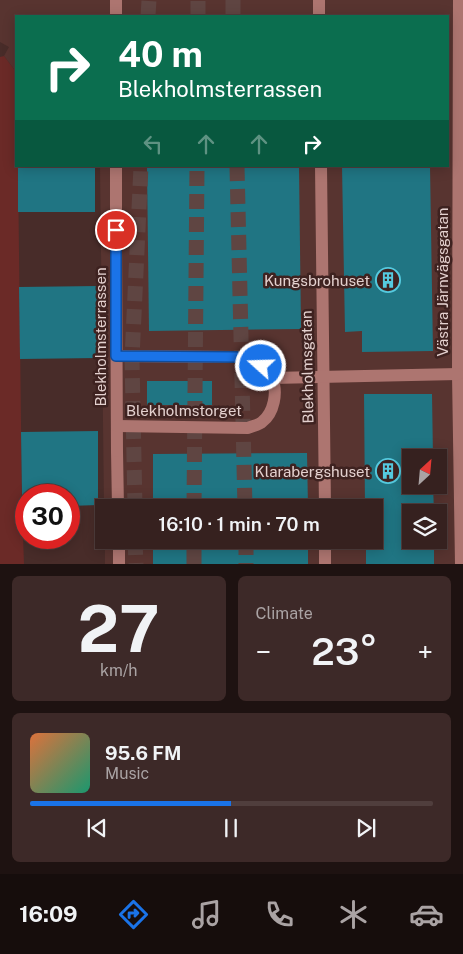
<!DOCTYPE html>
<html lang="en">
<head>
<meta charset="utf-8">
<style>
  :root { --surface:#36211f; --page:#3d2928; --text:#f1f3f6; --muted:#aaa3a4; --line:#503e3d; --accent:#1a73e8 }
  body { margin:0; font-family:"Public Sans",sans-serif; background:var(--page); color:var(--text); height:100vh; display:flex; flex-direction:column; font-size:19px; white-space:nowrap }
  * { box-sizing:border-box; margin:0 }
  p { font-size:16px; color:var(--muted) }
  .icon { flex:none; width:28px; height:28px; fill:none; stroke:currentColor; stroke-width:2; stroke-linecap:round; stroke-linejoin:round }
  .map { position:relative; height:564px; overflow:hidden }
  .sheet { display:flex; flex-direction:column; gap:12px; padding:12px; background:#1e1211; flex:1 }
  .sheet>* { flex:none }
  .banner { position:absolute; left:15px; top:15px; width:434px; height:152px; border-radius:0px; box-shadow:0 2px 12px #0003,0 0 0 1px var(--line); background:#0b6e4f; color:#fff; overflow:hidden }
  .needle { width:32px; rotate:26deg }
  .buttons { position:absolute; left:402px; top:449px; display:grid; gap:10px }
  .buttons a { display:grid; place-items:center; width:45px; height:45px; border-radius:0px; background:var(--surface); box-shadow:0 2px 12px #0003,0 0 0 1px var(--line); font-size:25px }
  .speed { position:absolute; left:15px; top:484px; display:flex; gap:10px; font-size:25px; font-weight:700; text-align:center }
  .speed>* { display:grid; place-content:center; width:65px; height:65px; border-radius:50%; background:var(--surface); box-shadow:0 2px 12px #0003,0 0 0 1px var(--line); line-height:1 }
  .speed .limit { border:8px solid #d22; background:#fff; color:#111 }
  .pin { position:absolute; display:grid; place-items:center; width:42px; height:42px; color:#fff; margin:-21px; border:2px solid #fff; border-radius:50%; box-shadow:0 1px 5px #0007 }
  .me { position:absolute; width:55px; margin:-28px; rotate:290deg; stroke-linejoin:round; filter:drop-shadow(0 0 4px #0008) }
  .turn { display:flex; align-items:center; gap:18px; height:105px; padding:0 20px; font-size:22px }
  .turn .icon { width:65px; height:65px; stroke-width:2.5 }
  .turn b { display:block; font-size:35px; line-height:42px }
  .lanes { display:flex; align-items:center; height:48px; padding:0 20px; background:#0003; justify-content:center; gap:25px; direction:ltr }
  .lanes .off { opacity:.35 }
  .big { font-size:38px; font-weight:600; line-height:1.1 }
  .sheet .widget { flex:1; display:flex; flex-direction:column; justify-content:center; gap:8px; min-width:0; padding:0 18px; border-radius:8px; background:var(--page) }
  .sheet .dial { align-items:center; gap:0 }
  .dial b { font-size:65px; line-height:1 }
  .song { display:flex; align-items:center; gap:15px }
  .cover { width:60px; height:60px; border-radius:8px; background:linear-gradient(135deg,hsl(20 70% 55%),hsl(160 70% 35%)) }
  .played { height:5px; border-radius:2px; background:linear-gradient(90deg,var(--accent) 50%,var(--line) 50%) }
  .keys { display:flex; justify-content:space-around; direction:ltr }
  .heat { display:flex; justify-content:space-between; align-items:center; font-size:28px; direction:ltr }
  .sheet .tiles { flex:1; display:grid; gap:12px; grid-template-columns:1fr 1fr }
  .widget:last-child { grid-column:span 2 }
  .trip { position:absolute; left:95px; top:499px; width:288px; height:50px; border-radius:0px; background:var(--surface); box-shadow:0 2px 12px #0003,0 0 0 1px var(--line); font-weight:600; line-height:50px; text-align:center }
  .dock { display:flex; height:80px; justify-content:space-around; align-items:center; background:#160d0c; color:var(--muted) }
  .dock .icon { width:35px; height:35px }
  .dock .active { color:var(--accent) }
  .dock b { font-size:22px; color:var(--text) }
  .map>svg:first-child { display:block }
</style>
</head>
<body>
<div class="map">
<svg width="463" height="564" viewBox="0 0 463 564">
  <rect width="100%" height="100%" fill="#482c29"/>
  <path fill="#583430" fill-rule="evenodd" d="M0 0H463V564H105V540H374V508L104 507 100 166H448V16H16V72L4 56 9 47 0 42ZM411 458H439V485H411ZM411 512H439V540H411Z"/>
  <polygon fill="#6b2a27" points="4,56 16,72 16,166 18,166 22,506 24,564 0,564 0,57"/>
  <g fill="#207583">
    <rect x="18" y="166" width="77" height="46"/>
    <polygon points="147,166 299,166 301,329 149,331"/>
    <polygon points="342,166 430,166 433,351 362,352 362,331 345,332"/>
    <polygon points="98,286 98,358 20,359 19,287"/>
    <rect x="147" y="381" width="65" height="24"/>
    <polygon points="364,394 432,394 433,458 411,458 411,485 433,485 434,512 411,512 411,540 434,540 434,564 366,564 366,540 374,540 374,508 365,508"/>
    <polygon points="98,431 98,505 69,506 69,495 22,495 21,432"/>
    <polygon points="307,453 308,508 153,508 153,454"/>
    <rect x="153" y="540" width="155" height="24"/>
  </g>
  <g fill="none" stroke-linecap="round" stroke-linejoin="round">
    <g stroke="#5f4542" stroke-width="15" stroke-dasharray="15 8" stroke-linecap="butt">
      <polyline points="233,0 233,16"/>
      <polyline points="148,16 149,0"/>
      <polyline points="198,16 198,0"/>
      <polyline points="237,166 245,508"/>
      <polyline points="135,508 132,358 141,166"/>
      <polyline points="194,508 197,166"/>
      <polyline points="135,540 136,564"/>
      <polyline points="246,540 246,564"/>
      <polyline points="194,564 194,540"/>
    </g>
    <g stroke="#ad7570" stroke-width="12">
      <polyline points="116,0 116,16"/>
      <polyline points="319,0 319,16"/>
      <polyline points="116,166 116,242"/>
      <polyline points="321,166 325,508"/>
      <polyline points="117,451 118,508"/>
      <polyline points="119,540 119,564"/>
      <polyline points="325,540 325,564"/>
    </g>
    <g stroke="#ad7570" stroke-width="12">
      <polyline points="459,0 458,374 461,564"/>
      <polyline points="116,242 117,451"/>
      <path d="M117 356 237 357C245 359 255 360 262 366 265 369 270 375 272 378 278 392 274 413 262 422 259 425 252 426 248 428L117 426"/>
      <polyline points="272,378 458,374"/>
    </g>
  </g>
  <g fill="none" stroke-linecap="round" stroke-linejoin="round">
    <defs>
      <polyline id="route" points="116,230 116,356 237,357 250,360 261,366"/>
    </defs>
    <use href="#route" stroke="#114b97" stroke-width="12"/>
    <use href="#route" stroke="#1a73e8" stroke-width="9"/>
  </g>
  <defs>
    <symbol id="building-ring" viewBox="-11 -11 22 22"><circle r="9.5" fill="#3e2220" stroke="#55cadf" stroke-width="1.5"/><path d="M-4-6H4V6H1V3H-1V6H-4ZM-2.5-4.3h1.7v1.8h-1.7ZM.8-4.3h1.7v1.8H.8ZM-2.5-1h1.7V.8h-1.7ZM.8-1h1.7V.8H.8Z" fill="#55cadf"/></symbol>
  </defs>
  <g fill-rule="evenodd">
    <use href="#building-ring" x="374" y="266" width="28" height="28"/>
    <use href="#building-ring" x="374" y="457" width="28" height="28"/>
  </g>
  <g text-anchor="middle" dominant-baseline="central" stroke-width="5" stroke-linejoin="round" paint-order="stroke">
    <g font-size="15" fill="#e4d1cf" stroke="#3e2220" text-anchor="end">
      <text x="370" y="280">Kungsbrohuset</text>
      <text x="370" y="471">Klarabergshuset</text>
    </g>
    <g font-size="15" fill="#e4d1cf" stroke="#3e2220">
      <text transform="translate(442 282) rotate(-90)">Västra Järnvägsgatan</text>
      <text transform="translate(100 337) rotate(-90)">Blekholmsterrassen</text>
      <text transform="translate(307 367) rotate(-91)">Blekholmsgatan</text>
      <text x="184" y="410">Blekholmstorget</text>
    </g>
  </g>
</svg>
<div class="buttons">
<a><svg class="needle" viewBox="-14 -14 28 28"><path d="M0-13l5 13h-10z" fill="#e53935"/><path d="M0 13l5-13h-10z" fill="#aaa3a4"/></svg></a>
<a><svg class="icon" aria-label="layers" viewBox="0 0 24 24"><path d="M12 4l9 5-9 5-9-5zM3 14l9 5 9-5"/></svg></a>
</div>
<div class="speed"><div class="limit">30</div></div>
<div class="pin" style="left:116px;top:230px;background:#d93025"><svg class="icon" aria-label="arrive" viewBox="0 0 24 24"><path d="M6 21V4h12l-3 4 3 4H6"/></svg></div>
<svg class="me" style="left:261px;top:366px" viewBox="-20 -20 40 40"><circle r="17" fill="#1a73e8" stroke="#fff" stroke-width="3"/><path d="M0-11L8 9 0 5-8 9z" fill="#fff"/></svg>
<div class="trip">16:10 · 1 min · 70 m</div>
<div class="banner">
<div class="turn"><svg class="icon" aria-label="right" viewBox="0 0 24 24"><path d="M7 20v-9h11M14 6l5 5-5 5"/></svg><div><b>40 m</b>Blekholmsterrassen</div></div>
<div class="lanes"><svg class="icon off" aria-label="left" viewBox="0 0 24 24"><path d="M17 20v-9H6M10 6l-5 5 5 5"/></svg><svg class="icon off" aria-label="ahead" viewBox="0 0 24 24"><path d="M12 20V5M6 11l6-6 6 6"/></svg><svg class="icon off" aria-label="ahead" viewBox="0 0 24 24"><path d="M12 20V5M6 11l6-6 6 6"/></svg><svg class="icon" aria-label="right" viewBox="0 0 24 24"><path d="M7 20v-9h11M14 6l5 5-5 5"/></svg></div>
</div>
</div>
<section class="sheet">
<div class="tiles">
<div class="widget dial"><b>27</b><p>km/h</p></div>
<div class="widget"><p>Climate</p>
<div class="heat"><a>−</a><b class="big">23°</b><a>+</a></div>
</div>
<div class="widget">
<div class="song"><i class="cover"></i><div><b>95.6 FM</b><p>Music</p></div></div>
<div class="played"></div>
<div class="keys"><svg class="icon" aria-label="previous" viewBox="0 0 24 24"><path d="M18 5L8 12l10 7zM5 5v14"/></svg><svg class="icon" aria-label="pause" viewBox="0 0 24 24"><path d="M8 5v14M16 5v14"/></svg><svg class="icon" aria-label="next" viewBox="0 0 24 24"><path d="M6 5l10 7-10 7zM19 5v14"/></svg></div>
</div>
</div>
</section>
<nav class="dock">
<b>16:09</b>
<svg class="icon active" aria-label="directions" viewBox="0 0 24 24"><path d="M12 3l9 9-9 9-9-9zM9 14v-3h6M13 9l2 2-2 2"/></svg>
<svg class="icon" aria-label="music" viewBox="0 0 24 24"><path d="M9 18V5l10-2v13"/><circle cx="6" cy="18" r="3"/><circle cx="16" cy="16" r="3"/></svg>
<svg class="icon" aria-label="phone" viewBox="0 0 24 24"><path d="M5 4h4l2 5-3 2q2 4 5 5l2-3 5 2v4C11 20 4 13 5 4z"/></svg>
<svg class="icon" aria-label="climate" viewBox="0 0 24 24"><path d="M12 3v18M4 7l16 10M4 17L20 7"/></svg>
<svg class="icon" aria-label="car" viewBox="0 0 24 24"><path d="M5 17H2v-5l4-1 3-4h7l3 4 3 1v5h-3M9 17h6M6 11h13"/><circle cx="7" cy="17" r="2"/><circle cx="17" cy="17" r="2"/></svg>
</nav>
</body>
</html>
